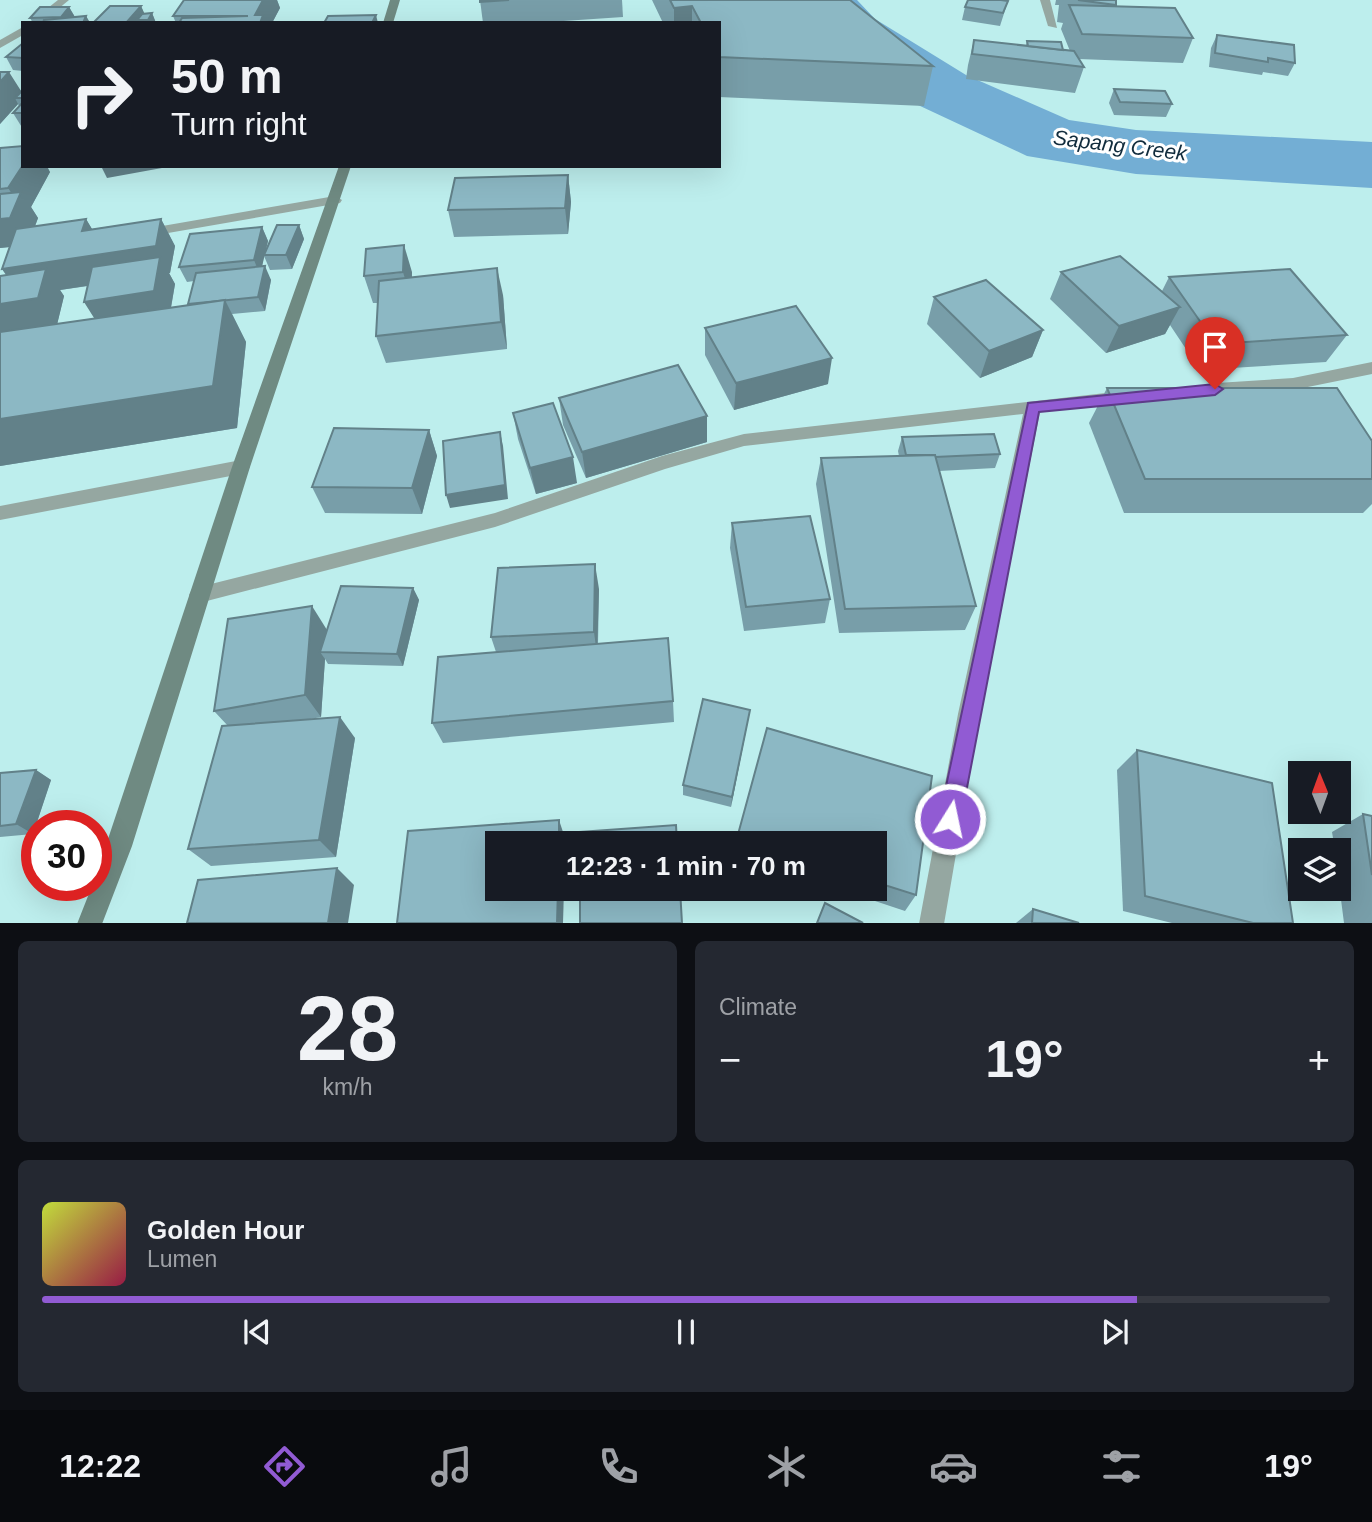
<!DOCTYPE html>
<html lang="en">
<head>
<meta charset="utf-8">
<style>
  :root { --surface:#171b24; --page:#242831; --text:#f1f3f6; --muted:#9ea1a6; --line:#363941; --accent:#915bd3 }
  body { margin:0; font-family:Helvetica,sans-serif; background:var(--page); color:var(--text); height:100vh; display:flex; flex-direction:column; font-size:26px; white-space:nowrap }
  * { box-sizing:border-box; margin:0 }
  p { font-size:23px; color:var(--muted) }
  .icon { flex:none; width:38px; height:38px; fill:none; stroke:currentColor; stroke-width:2; stroke-linecap:round; stroke-linejoin:round }
  .map { position:relative; height:923px; overflow:hidden }
  .drawer { display:flex; flex-direction:column; gap:18px; padding:18px; background:#0d0f14; flex:1 }
  .drawer>* { flex:none }
  .banner { position:absolute; left:21px; top:21px; width:700px; height:147px; border-radius:0px; box-shadow:0 7px 28px #0002; background:#171b24; color:var(--text); overflow:hidden }
  .needle { width:46px; rotate:359deg }
  .fabs { position:absolute; left:1288px; top:761px; display:grid; gap:14px }
  .fabs a { display:grid; place-items:center; width:63px; height:63px; border-radius:0px; background:var(--surface); box-shadow:0 7px 28px #0002; font-size:35px }
  .speed { position:absolute; left:21px; top:810px; display:flex; gap:14px; font-size:35px; font-weight:700; text-align:center }
  .speed>* { display:grid; place-content:center; width:91px; height:91px; border-radius:50%; background:var(--surface); box-shadow:0 7px 28px #0002; line-height:1 }
  .speed .limit { border:10px solid #d22; background:#fff; color:#111 }
  .pin { position:absolute; display:grid; place-items:center; width:60px; height:60px; color:#fff; margin:-72px -30px; border-radius:50% 50% 50% 0; rotate:-45deg; box-shadow:0 0 7px #0007 }
  .pin .icon { rotate:45deg }
  .me { position:absolute; width:77px; margin:-38px; rotate:10deg; stroke-linejoin:round; filter:drop-shadow(0 0 5px #0008) }
  .turn { display:flex; align-items:center; gap:24px; height:147px; padding:0 35px; font-size:32px }
  .turn .icon { width:91px; height:91px; stroke-width:2.5 }
  .turn b { display:block; font-size:49px; line-height:60px }
  .big { font-size:52px; font-weight:800; line-height:1.1 }
  .drawer .card { flex:1; display:flex; flex-direction:column; justify-content:center; gap:10px; min-width:0; padding:0 24px; border-radius:10px; background:var(--page) }
  .drawer .dial { align-items:center; gap:0 }
  .dial b { font-size:91px; line-height:1 }
  .song { display:flex; align-items:center; gap:21px }
  .cover { width:84px; height:84px; border-radius:10px; background:linear-gradient(135deg,hsl(70 70% 55%),hsl(340 70% 35%)) }
  .played { height:7px; border-radius:4px; background:linear-gradient(90deg,var(--accent) 85%,var(--line) 85%) }
  .keys { display:flex; justify-content:space-around; direction:ltr }
  .heat { display:flex; justify-content:space-between; align-items:center; font-size:38px; direction:ltr }
  .drawer .tiles { flex:1; display:grid; gap:18px; grid-template-columns:1fr 1fr }
  .card:last-child { grid-column:span 2 }
  .trip { position:absolute; left:485px; top:831px; width:402px; height:70px; border-radius:0px; background:var(--surface); box-shadow:0 7px 28px #0002; font-weight:800; line-height:70px; text-align:center }
  .tab-bar { display:flex; height:112px; justify-content:space-around; align-items:center; background:#090b0e; color:var(--muted) }
  .tab-bar .icon { width:49px; height:49px }
  .tab-bar .active { color:var(--accent) }
  .tab-bar b { font-size:32px; color:var(--text) }
  .map>svg:first-child { display:block }
</style>
</head>
<body>
<div class="map">
<svg width="1372" height="924" viewBox="0 0 1372 924">
  <rect width="100%" height="100%" fill="#bdeeed"/>
  <g fill="none" stroke-linecap="round" stroke-linejoin="round">
    <polygon fill="#73aed4" fill-rule="evenodd" points="794,0 857,0 875,19 966,75 1069,120 1136,130 1372,142 1372,188 1136,174 1027,156 918,105 831,45"/>
    <g fill="#95a7a1" fill-rule="evenodd">
      <polygon points="58,0 69,0 41,23 29,23"/>
      <polygon points="1040,0 1050,0 1057,28 1048,26"/>
      <polygon points="23,27 23,35 0,48 0,40"/>
      <polygon points="335,196 342,200 340,203 145,237 138,233 145,229"/>
      <polygon points="1372,362 1372,374 1293,390 1217,395 1209,389 1217,383 1293,378"/>
      <polygon points="1123,391 1131,397 1129,401 1040,412 980,714 944,924 919,924 958,714 1023,414 744,446 665,469 495,527 199,603 192,601 189,595 192,589 199,587 495,513 662,456 744,434"/>
      <polygon points="241,460 247,462 250,467 247,472 241,474 0,520 0,506"/>
    </g>
    <g fill="#6f8a82" fill-rule="evenodd">
      <polygon points="390,0 400,0 393,23 383,23"/>
      <polygon points="339,166 351,166 250,467 132,846 102,924 77,924 92,886 96,886 96,875 232,467"/>
    </g>
  </g>
  <g fill="#789ea9" fill-rule="evenodd">
    <polygon points="184,0 277,0 280,8 272,23 176,23 173,16"/>
    <polygon points="480,0 622,0 623,17 534,23 483,23"/>
    <polygon points="652,0 850,0 933,66 924,106 719,97 719,23 663,23"/>
    <polygon points="965,0 1003,0 1008,1 1000,26 962,20 965,7 968,0"/>
    <polygon points="1056,0 1116,0 1116,6 1193,38 1183,63 1079,59 1084,67 1075,93 966,79 968,65 974,40 1026,46 1027,41 1070,51 1061,29 1063,23 1057,22 1059,5 1055,5"/>
    <polygon points="141,6 144,14 152,13 156,23 93,23"/>
    <polygon points="69,7 75,17 86,16 90,23 33,23 30,18"/>
    <polygon points="1217,35 1295,63 1288,76 1263,72 1262,75 1209,67 1211,48"/>
    <polygon points="23,43 23,71 13,70 6,57"/>
    <polygon points="0,72 21,91 23,91 23,129 13,113 19,106 18,104 0,124"/>
    <polygon points="1114,89 1172,104 1166,117 1114,115 1109,103"/>
    <path d="M0 148 50 172 31 207 38 218 35 226 86 219 92 229 161 219 175 246 170 273H169L175 284 171 308 188 305V304L194 281 187 282 179 267 262 227 268 241 265 252 299 225 304 239 292 269 270 270 264 256 262 266 271 280 265 311 232 314 246 342 237 428 0 466 6 275 2 269 10 247 0 248ZM88 286 95 318 57 324 64 296 60 290Z"/>
    <polygon points="568,175 571,202 568,234 454,237 448,210"/>
    <polygon points="412,272 412,278 503,295 507,349 386,363 376,336 378,303 373,303 364,276"/>
    <polygon points="1061,272 1162,291 1169,277 1347,335 1326,362 1200,370 1170,325 1165,334 1106,353 1050,299"/>
    <polygon points="934,297 1043,330 1032,357 980,378 927,324"/>
    <polygon points="705,328 828,384 734,410 705,355"/>
    <polygon points="1107,388 1372,441 1372,504 1363,513 1124,513 1089,423"/>
    <polygon points="559,398 707,416 707,442 586,478 563,425"/>
    <polygon points="513,413 577,483 536,494 518,439"/>
    <polygon points="429,430 437,456 422,514 325,513 312,487"/>
    <polygon points="902,437 1000,454 995,468 939,471 976,606 965,630 839,633 816,484 821,458 899,456 898,451"/>
    <polygon points="732,523 830,599 825,623 744,631 730,548"/>
    <polygon points="413,588 419,600 403,666 328,664 325,659 321,717 305,720 355,738 336,857 211,866 188,849 228,726 214,711 327,630"/>
    <polygon points="599,589 598,644 673,701 674,722 443,743 432,723 496,652 491,637"/>
    <polygon points="750,710 731,807 683,795 683,785"/>
    <polygon points="767,728 932,776 916,895 905,911 839,889 875,889 875,844 737,844"/>
    <polygon points="1137,750 1293,923 1172,923 1123,911 1117,770"/>
    <polygon points="36,770 51,780 33,834 0,837 0,773"/>
    <polygon points="1363,814 1372,816 1372,923 1344,923 1339,884 1339,850 1335,850 1332,832"/>
    <polygon points="1033,909 1032,923 1016,923"/>
  </g>
  <g fill="#628189">
    <polygon points="263,0 277,0 280,8 272,23 257,23 255,15"/>
    <polygon points="141,6 147,19 137,20 139,23 126,23"/>
    <polygon points="692,6 692,23 674,23 674,8"/>
    <polygon points="69,7 76,19 64,23 61,17"/>
    <polygon points="152,13 156,23 149,23 148,20"/>
    <polygon points="376,15 378,23 372,23"/>
    <polygon points="86,16 90,23 83,23"/>
    <polygon points="9,72 23,94 15,98 18,104 0,124 0,82"/>
    <polygon points="23,165 23,166 47,166 50,172 31,207 38,218 28,245 0,248 0,219 17,201 8,188"/>
    <polygon points="101,166 173,166 107,178"/>
    <polygon points="568,175 571,202 568,234 565,208"/>
    <polygon points="86,219 102,246 161,219 175,246 170,273 169,273 175,284 169,318 101,329 84,302 157,275 60,290 64,296 57,325 0,335 0,304 22,296 2,269 82,231"/>
    <polygon points="299,225 304,239 292,269 286,255"/>
    <polygon points="262,227 268,241 260,275 254,260"/>
    <polygon points="404,245 412,272 411,299 403,272"/>
    <polygon points="265,266 271,280 265,311 258,297"/>
    <polygon points="497,268 503,295 507,349 501,322"/>
    <polygon points="225,300 246,342 237,428 0,466 0,419"/>
    <polygon points="1180,307 1165,334 1106,353 1119,326"/>
    <polygon points="1043,330 1032,357 980,378 989,351"/>
    <polygon points="832,358 828,384 734,410 736,383"/>
    <polygon points="707,416 707,442 586,478 582,452"/>
    <polygon points="429,430 437,456 422,514 412,488"/>
    <polygon points="500,432 503,446 508,499 450,508 446,495"/>
    <polygon points="573,457 577,483 536,494 530,468"/>
    <polygon points="595,564 599,589 597,655 594,632"/>
    <polygon points="413,588 419,600 403,666 397,654"/>
    <polygon points="312,606 327,630 320,652 325,659 321,717 305,695"/>
    <polygon points="750,710 748,721 731,807 732,797"/>
    <polygon points="340,717 355,738 336,857 319,840"/>
    <polygon points="36,770 51,780 33,834 16,824"/>
    <polygon points="559,820 565,838 565,844 559,844"/>
    <polygon points="337,868 354,885 348,923 328,923"/>
    <polygon points="558,889 564,889 563,923 557,923"/>
  </g>
  <g fill="#8cb8c4" stroke="#628189" stroke-width="2">
    <polygon points="184,0 263,0 255,15 263,15 260,23 179,23 182,18 248,16 173,16"/>
    <polygon points="480,0 509,0 480,2"/>
    <polygon points="670,0 850,0 933,66 719,57 719,23 701,23 692,6 674,8"/>
    <polygon points="968,0 1001,0 1008,1 1003,13 965,7"/>
    <polygon points="1078,0 1116,0 1116,5"/>
    <polygon points="1069,5 1175,8 1193,38 1082,34"/>
    <polygon points="110,6 141,6 126,23 93,23"/>
    <polygon points="40,7 69,7 61,17 30,18"/>
    <polygon points="152,13 148,20 137,20 142,14"/>
    <polygon points="376,15 372,23 324,23 328,16"/>
    <polygon points="86,16 83,23 43,23 44,20"/>
    <polygon points="284,22 323,22 322,23 284,23"/>
    <polygon points="1217,35 1294,45 1295,63 1268,58 1268,62 1215,53"/>
    <polygon points="974,40 1074,51 1084,67 972,54"/>
    <polygon points="1027,41 1061,42 1063,50 1028,46"/>
    <polygon points="23,43 23,58 6,57"/>
    <polygon points="0,72 9,72 0,82"/>
    <polygon points="1114,89 1165,91 1172,104 1120,102"/>
    <polygon points="22,91 23,98 15,98"/>
    <polygon points="23,102 23,113 13,113"/>
    <polygon points="23,146 23,165 8,188 0,189 0,148"/>
    <polygon points="568,175 565,208 448,210 455,178"/>
    <polygon points="21,192 10,218 0,219 0,194"/>
    <polygon points="86,219 82,231 161,219 156,246 2,269 16,229"/>
    <polygon points="277,225 299,225 286,255 264,255"/>
    <polygon points="262,227 254,260 179,267 190,234"/>
    <polygon points="404,245 403,272 364,276 366,249"/>
    <polygon points="1120,256 1180,307 1119,326 1061,272"/>
    <polygon points="160,257 154,291 84,302 92,267"/>
    <polygon points="265,266 258,297 188,304 196,273"/>
    <polygon points="497,268 501,322 376,336 379,281"/>
    <polygon points="46,269 38,298 0,304 0,276"/>
    <polygon points="1290,269 1347,335 1216,344 1169,277"/>
    <polygon points="986,280 1043,330 989,351 934,297"/>
    <polygon points="225,300 213,386 0,419 0,332"/>
    <polygon points="796,306 832,358 736,383 705,328"/>
    <polygon points="678,365 707,416 582,452 559,398"/>
    <polygon points="1107,388 1337,388 1372,441 1372,479 1145,479"/>
    <polygon points="553,403 573,457 530,468 513,413"/>
    <polygon points="334,428 429,430 412,488 312,487"/>
    <polygon points="500,432 505,485 446,495 443,441"/>
    <polygon points="994,434 1000,454 935,457 935,455 906,455 902,437"/>
    <polygon points="935,455 976,606 845,609 821,458"/>
    <polygon points="810,516 830,599 746,607 732,523"/>
    <polygon points="595,564 594,632 491,637 498,568"/>
    <polygon points="341,586 413,588 397,654 320,652"/>
    <polygon points="312,606 305,695 214,711 228,619"/>
    <polygon points="668,638 673,701 432,723 438,657"/>
    <polygon points="703,699 750,710 732,797 683,785"/>
    <polygon points="340,717 319,840 188,849 222,726"/>
    <polygon points="767,728 932,776 916,895 875,882 875,844 755,844 737,838"/>
    <polygon points="1137,750 1272,783 1293,923 1253,923 1145,896"/>
    <polygon points="36,770 16,824 0,826 0,773"/>
    <polygon points="1363,814 1372,816 1372,875"/>
    <polygon points="559,820 559,844 497,844 497,889 558,889 557,923 397,923 408,831"/>
    <polygon points="676,825 677,844 580,844 580,832"/>
    <polygon points="337,868 328,923 187,923 198,880"/>
    <polygon points="580,889 680,889 682,923 580,923"/>
    <polygon points="825,903 863,923 817,923"/>
    <polygon points="1033,909 1079,923 1032,923"/>
  </g>
  <polygon fill="#915bd3" stroke="#5e3b89" stroke-width="2" points="1215,384 1223,389 1215,395 1039,412 961,819 957,826 950,829 942,826 939,819 1028,403"/>
  <g text-anchor="middle" dominant-baseline="central" stroke-width="6" stroke-linejoin="round" paint-order="stroke">
    <g font-size="21" font-style="italic" fill="#112c3d" stroke="#fff">
      <text transform="translate(1120 145) rotate(7)">Sapang Creek</text>
    </g>
  </g>
</svg>
<div class="fabs">
<a><svg class="needle" viewBox="-14 -14 28 28"><path d="M0-13l5 13h-10z" fill="#e53935"/><path d="M0 13l5-13h-10z" fill="#9ea1a6"/></svg></a>
<a><svg class="icon" aria-label="layers" viewBox="0 0 24 24"><path d="M12 4l9 5-9 5-9-5zM3 14l9 5 9-5"/></svg></a>
</div>
<div class="speed"><div class="limit">30</div></div>
<div class="pin" style="left:1215px;top:389px;background:#d93025"><svg class="icon" aria-label="arrive" viewBox="0 0 24 24"><path d="M6 21V4h12l-3 4 3 4H6"/></svg></div>
<svg class="me" style="left:950px;top:819px" viewBox="-20 -20 40 40"><circle r="17" fill="#915bd3" stroke="#fff" stroke-width="3"/><path d="M0-11L8 9 0 5-8 9z" fill="#fff"/></svg>
<div class="trip">12:23 · 1 min · 70 m</div>
<div class="banner">
<div class="turn"><svg class="icon" aria-label="right" viewBox="0 0 24 24"><path d="M7 20v-9h11M14 6l5 5-5 5"/></svg><div><b>50 m</b>Turn right</div></div>
</div>
</div>
<section class="drawer">
<div class="tiles">
<div class="card dial"><b>28</b><p>km/h</p></div>
<div class="card"><p>Climate</p>
<div class="heat"><a>−</a><b class="big">19°</b><a>+</a></div>
</div>
<div class="card">
<div class="song"><i class="cover"></i><div><b>Golden Hour</b><p>Lumen</p></div></div>
<div class="played"></div>
<div class="keys"><svg class="icon" aria-label="previous" viewBox="0 0 24 24"><path d="M18 5L8 12l10 7zM5 5v14"/></svg><svg class="icon" aria-label="pause" viewBox="0 0 24 24"><path d="M8 5v14M16 5v14"/></svg><svg class="icon" aria-label="next" viewBox="0 0 24 24"><path d="M6 5l10 7-10 7zM19 5v14"/></svg></div>
</div>
</div>
</section>
<nav class="tab-bar">
<b>12:22</b>
<svg class="icon active" aria-label="directions" viewBox="0 0 24 24"><path d="M12 3l9 9-9 9-9-9zM9 14v-3h6M13 9l2 2-2 2"/></svg>
<svg class="icon" aria-label="music" viewBox="0 0 24 24"><path d="M9 18V5l10-2v13"/><circle cx="6" cy="18" r="3"/><circle cx="16" cy="16" r="3"/></svg>
<svg class="icon" aria-label="phone" viewBox="0 0 24 24"><path d="M5 4h4l2 5-3 2q2 4 5 5l2-3 5 2v4C11 20 4 13 5 4z"/></svg>
<svg class="icon" aria-label="climate" viewBox="0 0 24 24"><path d="M12 3v18M4 7l16 10M4 17L20 7"/></svg>
<svg class="icon" aria-label="car" viewBox="0 0 24 24"><path d="M5 17H2v-5l4-1 3-4h7l3 4 3 1v5h-3M9 17h6M6 11h13"/><circle cx="7" cy="17" r="2"/><circle cx="17" cy="17" r="2"/></svg>
<svg class="icon" aria-label="filters" viewBox="0 0 24 24"><path d="M4 7h16M4 17h16"/><circle cx="9" cy="7" r="2"/><circle cx="15" cy="17" r="2"/></svg>
<b>19°</b>
</nav>
</body>
</html>
